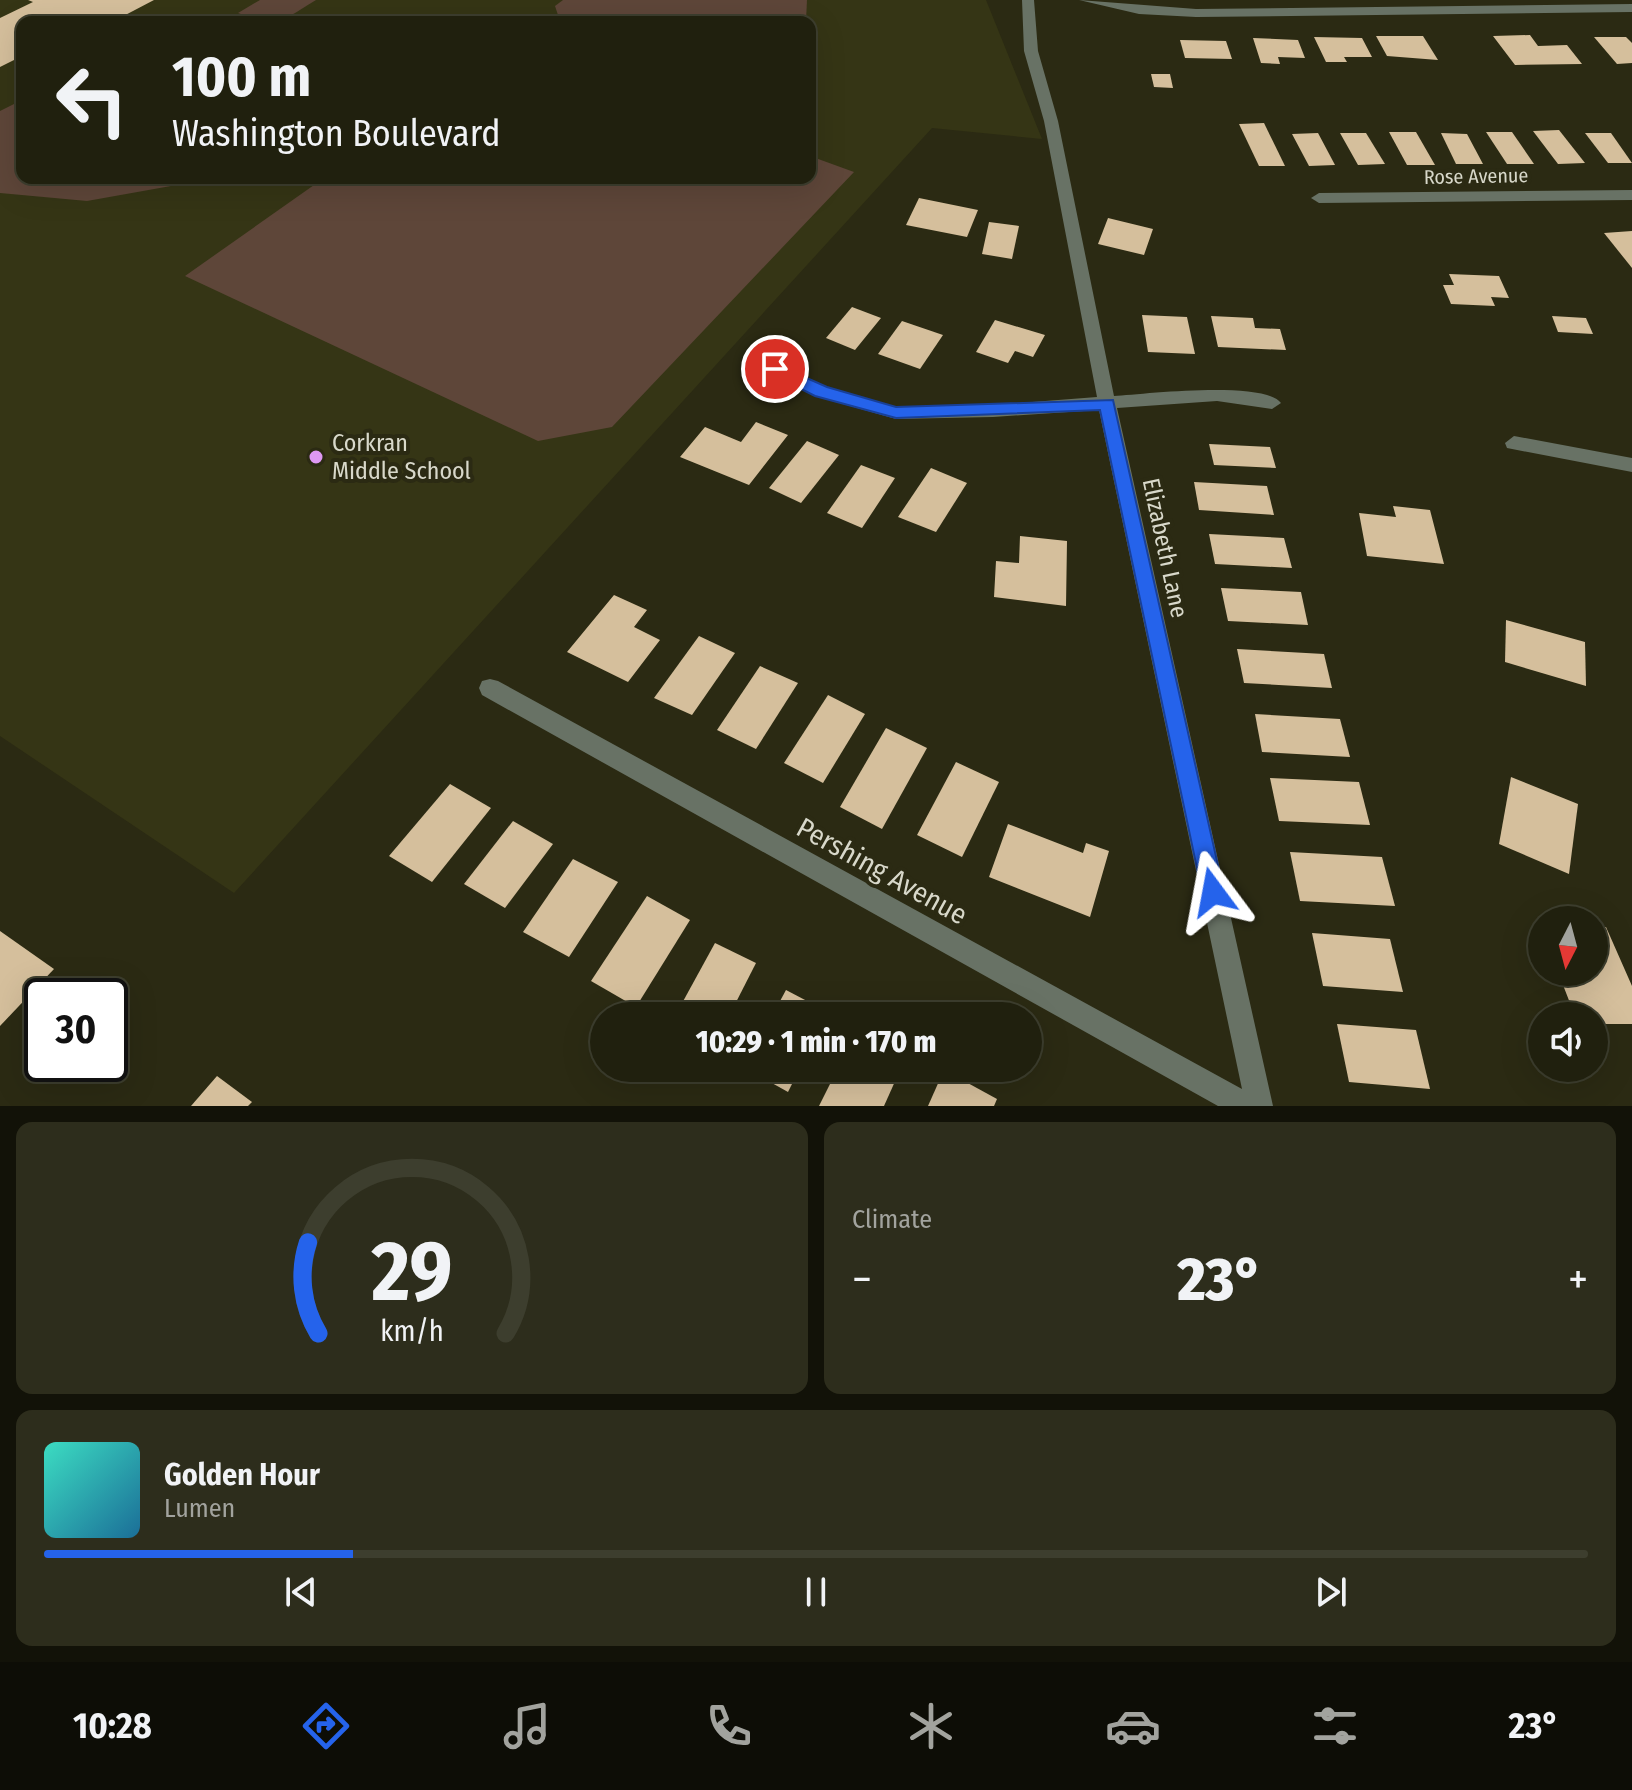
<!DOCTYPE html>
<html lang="en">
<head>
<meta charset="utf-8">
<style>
  :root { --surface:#20200e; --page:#2d2d1c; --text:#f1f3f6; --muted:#a2a39e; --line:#3d3e2e; --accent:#2563eb }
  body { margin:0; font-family:"Fira Sans Condensed",sans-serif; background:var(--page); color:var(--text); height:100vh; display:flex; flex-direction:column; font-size:30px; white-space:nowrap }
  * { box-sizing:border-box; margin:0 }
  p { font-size:26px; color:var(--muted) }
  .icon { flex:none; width:44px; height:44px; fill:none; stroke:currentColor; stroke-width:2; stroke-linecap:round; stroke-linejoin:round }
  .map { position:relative; height:1106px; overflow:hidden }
  .drawer { display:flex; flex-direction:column; gap:16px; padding:16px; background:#121208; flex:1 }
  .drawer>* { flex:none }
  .banner { position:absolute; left:16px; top:16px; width:800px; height:168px; border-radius:16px; box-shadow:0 8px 32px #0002,0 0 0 2px var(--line); background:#20200e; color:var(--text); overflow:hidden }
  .needle { width:52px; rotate:186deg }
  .tools { position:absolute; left:1528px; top:906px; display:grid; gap:16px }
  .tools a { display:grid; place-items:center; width:80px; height:80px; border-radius:50%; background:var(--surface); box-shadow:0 8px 32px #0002,0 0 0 2px var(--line); font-size:40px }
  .speed { position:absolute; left:24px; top:978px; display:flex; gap:16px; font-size:40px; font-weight:700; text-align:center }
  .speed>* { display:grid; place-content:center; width:104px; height:104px; border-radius:50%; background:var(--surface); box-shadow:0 8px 32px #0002,0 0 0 2px var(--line); line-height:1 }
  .speed .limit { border:4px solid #111; border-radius:12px; background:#fff; color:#111 }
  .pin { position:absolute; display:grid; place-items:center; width:68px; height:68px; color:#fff; margin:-34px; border:4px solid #fff; border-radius:50%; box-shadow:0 2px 8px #0007 }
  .me { position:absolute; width:88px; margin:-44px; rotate:347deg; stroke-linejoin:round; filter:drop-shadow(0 0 6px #0008) }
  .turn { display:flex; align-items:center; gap:28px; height:168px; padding:0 24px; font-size:36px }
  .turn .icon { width:104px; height:104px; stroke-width:2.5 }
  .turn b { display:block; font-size:56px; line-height:68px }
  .big { font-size:60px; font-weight:800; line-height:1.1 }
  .drawer .widget { flex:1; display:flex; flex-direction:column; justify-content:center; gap:12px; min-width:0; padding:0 28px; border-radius:16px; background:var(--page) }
  .drawer .dial { align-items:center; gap:0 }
  .dial svg { height:208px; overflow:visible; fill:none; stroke:var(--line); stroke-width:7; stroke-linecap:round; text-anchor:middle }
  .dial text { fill:var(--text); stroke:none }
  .song { display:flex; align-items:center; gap:24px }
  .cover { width:96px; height:96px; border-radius:12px; background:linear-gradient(135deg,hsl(170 70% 55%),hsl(200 70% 35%)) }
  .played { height:8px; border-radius:4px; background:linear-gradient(90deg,var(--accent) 20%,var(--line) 20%) }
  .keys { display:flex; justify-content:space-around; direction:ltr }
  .heat { display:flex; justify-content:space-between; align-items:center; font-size:44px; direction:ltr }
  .drawer .tiles { flex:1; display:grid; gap:16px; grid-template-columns:1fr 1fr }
  .widget:last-child { grid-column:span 2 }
  .trip { position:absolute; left:590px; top:1002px; width:452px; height:80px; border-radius:40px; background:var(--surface); box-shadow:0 8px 32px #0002,0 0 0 2px var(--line); font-weight:800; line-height:80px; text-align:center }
  .tab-bar { display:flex; height:128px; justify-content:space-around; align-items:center; background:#0d0d06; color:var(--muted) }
  .tab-bar .icon { width:56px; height:56px }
  .tab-bar .on { color:var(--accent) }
  .tab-bar b { font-size:36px; color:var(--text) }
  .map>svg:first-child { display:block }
</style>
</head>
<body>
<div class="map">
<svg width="1632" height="1106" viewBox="0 0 1632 1106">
  <rect width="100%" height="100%" fill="#2b2a13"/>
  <path fill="#353515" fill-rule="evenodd" d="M0 0H986L1042 139 932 128 234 893 0 736ZM22 22H810V178H22Z"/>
  <g fill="#5e4639">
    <path d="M260 0H316C280 22 279 27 238 13Z"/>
    <polygon points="563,0 807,0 806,21 574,22 559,18 555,6"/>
    <polygon points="22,100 22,178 188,178 171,186 87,201 0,193 0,111"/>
    <polygon points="810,156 854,172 612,427 538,441 185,276 324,178 810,178"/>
  </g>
  <g fill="#d5bf9c">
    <polygon points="28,0 154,0 112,22 94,19 88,22 22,22 22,56 0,67 0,18 33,2"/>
    <polygon points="1530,35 1538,46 1567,45 1582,64 1515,65 1493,36"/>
    <polygon points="1376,36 1423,36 1438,60 1387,56"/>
    <polygon points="1314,37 1362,38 1372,57 1344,57 1347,62 1326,62"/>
    <polygon points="1594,37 1626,37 1632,43 1632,63 1617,64"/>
    <polygon points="1253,38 1298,40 1305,58 1278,57 1280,64 1261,63"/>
    <polygon points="1180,40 1226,41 1232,59 1185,58"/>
    <polygon points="1151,74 1170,74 1173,88 1154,87"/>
    <polygon points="1264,123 1285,166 1259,166 1239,124"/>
    <polygon points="1559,130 1585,163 1558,164 1533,131"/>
    <polygon points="1389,132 1416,132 1435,165 1407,165"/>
    <polygon points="1486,132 1512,132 1534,164 1507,164"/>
    <polygon points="1318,133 1335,165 1309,166 1292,134"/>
    <polygon points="1340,133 1366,133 1385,164 1358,165"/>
    <polygon points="1441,133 1467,134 1483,164 1456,164"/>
    <polygon points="1585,133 1611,133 1632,163 1608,163"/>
    <polygon points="919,198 978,210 967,237 906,225"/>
    <polygon points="1108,218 1153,229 1144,255 1098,244"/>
    <polygon points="989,222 1019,226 1012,259 982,254"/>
    <polygon points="1632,231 1632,268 1604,233"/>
    <polygon points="1449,274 1499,276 1509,298 1491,297 1495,306 1451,304 1443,285 1454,285"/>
    <polygon points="852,307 881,318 855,350 826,338"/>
    <polygon points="1142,315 1187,317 1195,354 1148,352"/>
    <polygon points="1211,316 1253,318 1255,328 1280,329 1286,350 1218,347"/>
    <polygon points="1552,316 1586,318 1593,334 1558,332"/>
    <polygon points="995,320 1045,335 1033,357 1015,351 1008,363 976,352"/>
    <polygon points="902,321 943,335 920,369 878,354"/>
    <polygon points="756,422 788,435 749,485 680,457 705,427 741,442"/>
    <polygon points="807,441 839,455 801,503 769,488"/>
    <polygon points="1209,444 1270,447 1276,468 1214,465"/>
    <polygon points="861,465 895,478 862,528 827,513"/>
    <polygon points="931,468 967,483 936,532 898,517"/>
    <polygon points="1194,482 1267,486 1274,515 1199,510"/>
    <polygon points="1393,506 1430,510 1444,564 1367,556 1359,513 1396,517"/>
    <polygon points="1209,534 1284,538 1292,568 1215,564"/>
    <polygon points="1020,536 1067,541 1066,606 994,597 996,561 1019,563"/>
    <polygon points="1221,588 1301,592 1308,625 1228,621"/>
    <polygon points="614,595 647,610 634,627 660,640 628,682 567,652"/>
    <polygon points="1506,620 1585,642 1586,686 1505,662"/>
    <polygon points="699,636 735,653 692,715 654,698"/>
    <polygon points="1237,649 1324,654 1332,688 1244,683"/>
    <polygon points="760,666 798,683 756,749 717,730"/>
    <polygon points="828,695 865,714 823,783 784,763"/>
    <polygon points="1255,714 1340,719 1350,757 1262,752"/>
    <polygon points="886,728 927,748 882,829 840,807"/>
    <polygon points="956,762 999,782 962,857 917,835"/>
    <polygon points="1511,777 1578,804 1569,874 1499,844"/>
    <polygon points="1270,778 1359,782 1370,825 1279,821"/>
    <polygon points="450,784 491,808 432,882 389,856"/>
    <polygon points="513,821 553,844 505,908 464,884"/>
    <polygon points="1008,824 1083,853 1086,843 1109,851 1090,917 989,877"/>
    <polygon points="1290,852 1382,857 1395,906 1300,901"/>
    <polygon points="573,859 618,882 569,957 523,932"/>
    <polygon points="647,896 690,920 636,1007 591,981"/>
    <polygon points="1606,927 1632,986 1632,1024 1594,1024 1594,1016 1575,1016 1558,972 1594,972 1594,928"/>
    <polygon points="0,931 54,969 0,1026"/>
    <polygon points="1312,933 1390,939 1403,992 1323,986"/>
    <polygon points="715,943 756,963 729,1016 675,1016"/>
    <polygon points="786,990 828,1012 826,1016 772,1016"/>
    <polygon points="1337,1024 1416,1030 1430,1089 1349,1082"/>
    <polygon points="745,1068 800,1068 788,1092"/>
    <polygon points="838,1068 901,1068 884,1106 819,1106"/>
    <polygon points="944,1070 997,1099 994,1106 928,1106"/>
    <polygon points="217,1076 252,1102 248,1106 191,1106"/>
  </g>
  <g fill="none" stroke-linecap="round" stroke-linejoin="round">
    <g fill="#687265" fill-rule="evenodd">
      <path d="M1022 0H1034L1038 51 1058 121 1114 396C1144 394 1264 380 1281 403L1272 409 1217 401 1117 408 1273 1106H1218L482 695 479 688 482 681 490 679 498 681 1242 1089 1099 410 993 417 896 419 815 396 769 373 766 369 769 365H781L827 387 896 407 993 405 1097 397 1044 121 1024 51Z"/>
      <polygon points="1079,0 1196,9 1632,4 1632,12 1196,17 1139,14"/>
      <polygon points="1632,190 1632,200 1319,203 1311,198 1319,193"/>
      <polygon points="1514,436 1632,458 1632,472 1507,448 1505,443"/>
    </g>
  </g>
  <polygon fill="#2563eb" stroke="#184099" stroke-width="2" points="775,364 827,387 896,407 1113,400 1224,892 1221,900 1213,903 1205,900 1202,892 1100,410 896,418 815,396 769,373 769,366"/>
  <circle fill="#de98f2" stroke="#2b2a13" stroke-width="3" cx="316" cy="457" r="8"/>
  <g text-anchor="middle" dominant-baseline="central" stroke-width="8" stroke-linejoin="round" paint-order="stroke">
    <g font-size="20" fill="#d8d8ca" stroke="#2b2a13">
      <text transform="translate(1476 176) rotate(-1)">Rose Avenue</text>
    </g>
    <g font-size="24" fill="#d8d8ca" stroke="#2b2a13" text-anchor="start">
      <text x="332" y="443">Corkran<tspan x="332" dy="28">Middle School</tspan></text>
    </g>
    <g font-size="24" fill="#d8d8ca" stroke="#2b2a13">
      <text transform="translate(1165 548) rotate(78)">Elizabeth Lane</text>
    </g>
    <g font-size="28" fill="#d8d8ca" stroke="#2b2a13">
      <text transform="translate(882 871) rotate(29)">Pershing Avenue</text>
    </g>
  </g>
</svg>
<div class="tools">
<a><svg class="needle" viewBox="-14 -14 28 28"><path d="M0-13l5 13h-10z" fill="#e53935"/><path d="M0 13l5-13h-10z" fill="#a2a39e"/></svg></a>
<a><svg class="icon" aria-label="sound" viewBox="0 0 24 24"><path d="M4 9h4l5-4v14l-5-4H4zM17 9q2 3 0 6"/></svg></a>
</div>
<div class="speed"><div class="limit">30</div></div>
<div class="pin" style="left:775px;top:369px;background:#d93025"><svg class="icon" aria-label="arrive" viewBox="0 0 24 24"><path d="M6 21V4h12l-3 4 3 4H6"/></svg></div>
<svg class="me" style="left:1213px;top:892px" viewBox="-20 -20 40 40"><path d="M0-17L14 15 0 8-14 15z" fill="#2563eb" stroke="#fff" stroke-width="4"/></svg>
<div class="trip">10:29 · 1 min · 170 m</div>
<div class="banner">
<div class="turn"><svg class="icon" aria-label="left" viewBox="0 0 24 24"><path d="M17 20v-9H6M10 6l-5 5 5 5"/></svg><div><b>100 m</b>Washington Boulevard</div></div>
</div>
</div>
<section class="drawer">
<div class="tiles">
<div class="widget dial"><svg viewBox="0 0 100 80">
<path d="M14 69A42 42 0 1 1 86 69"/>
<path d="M14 69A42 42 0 0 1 10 34" stroke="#2563eb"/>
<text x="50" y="56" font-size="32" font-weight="700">29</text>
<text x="50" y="72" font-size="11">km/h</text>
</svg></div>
<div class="widget"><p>Climate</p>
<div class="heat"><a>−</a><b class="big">23°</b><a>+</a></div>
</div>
<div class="widget">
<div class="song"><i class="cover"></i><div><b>Golden Hour</b><p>Lumen</p></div></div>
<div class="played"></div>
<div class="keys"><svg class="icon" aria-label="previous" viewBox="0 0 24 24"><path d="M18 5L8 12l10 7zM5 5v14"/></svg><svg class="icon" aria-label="pause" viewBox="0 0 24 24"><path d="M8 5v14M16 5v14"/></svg><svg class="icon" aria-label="next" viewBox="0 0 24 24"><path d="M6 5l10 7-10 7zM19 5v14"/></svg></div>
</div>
</div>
</section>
<nav class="tab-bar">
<b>10:28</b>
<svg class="icon on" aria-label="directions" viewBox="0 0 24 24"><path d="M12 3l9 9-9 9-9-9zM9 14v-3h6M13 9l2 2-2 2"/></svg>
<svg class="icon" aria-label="music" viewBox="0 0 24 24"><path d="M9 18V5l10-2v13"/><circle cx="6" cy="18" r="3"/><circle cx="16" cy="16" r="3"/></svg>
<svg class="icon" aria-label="phone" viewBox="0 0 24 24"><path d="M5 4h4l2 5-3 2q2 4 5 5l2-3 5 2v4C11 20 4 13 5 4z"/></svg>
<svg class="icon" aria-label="climate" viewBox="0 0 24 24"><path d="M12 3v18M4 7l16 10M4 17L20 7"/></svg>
<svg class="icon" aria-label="car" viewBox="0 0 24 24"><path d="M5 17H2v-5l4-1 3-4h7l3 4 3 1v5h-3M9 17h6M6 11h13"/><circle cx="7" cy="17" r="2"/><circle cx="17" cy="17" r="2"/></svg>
<svg class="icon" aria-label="filters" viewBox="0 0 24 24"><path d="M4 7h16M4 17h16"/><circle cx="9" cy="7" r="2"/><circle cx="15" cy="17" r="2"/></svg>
<b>23°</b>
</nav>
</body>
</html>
